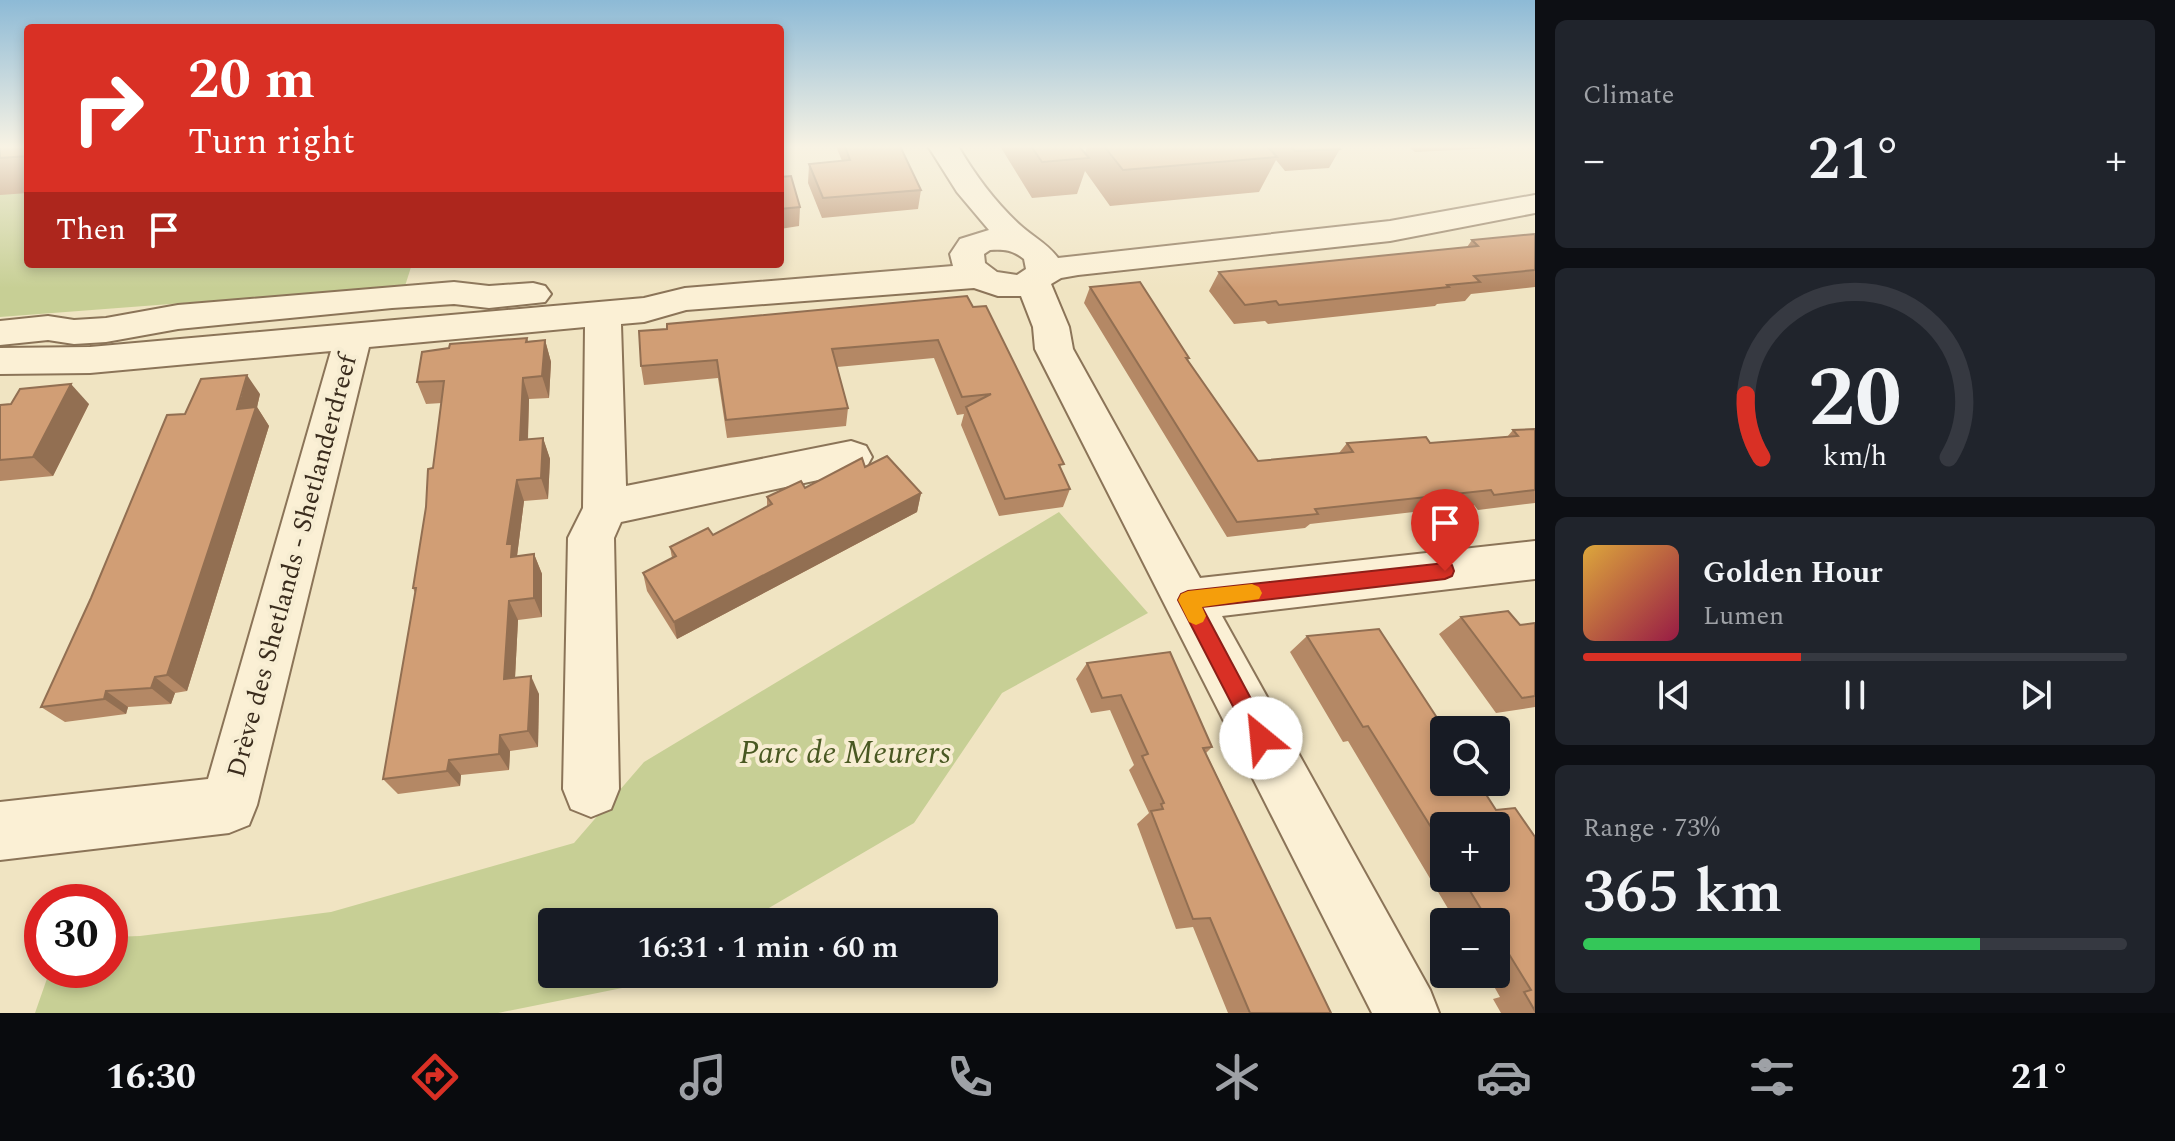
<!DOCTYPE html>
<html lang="en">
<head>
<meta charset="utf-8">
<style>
  :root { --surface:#171b24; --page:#20242c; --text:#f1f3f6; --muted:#9ea1a6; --line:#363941; --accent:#d93025 }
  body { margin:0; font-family:Spectral,serif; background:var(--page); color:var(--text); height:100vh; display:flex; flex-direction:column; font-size:30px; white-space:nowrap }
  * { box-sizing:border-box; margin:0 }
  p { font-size:26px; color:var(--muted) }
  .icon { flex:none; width:44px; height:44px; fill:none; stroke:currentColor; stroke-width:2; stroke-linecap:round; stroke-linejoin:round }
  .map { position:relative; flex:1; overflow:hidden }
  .details { display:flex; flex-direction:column; gap:20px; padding:20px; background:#0d0f14; width:640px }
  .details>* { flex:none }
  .hud { position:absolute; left:24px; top:24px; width:760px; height:244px; border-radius:8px; box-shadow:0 4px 12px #0003; background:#d93025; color:#fff; overflow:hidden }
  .fabs { position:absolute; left:1430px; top:716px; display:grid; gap:16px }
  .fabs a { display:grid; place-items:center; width:80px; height:80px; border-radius:8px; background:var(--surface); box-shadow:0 4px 12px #0003; font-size:40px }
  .speed { position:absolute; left:24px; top:884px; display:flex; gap:16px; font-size:40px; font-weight:700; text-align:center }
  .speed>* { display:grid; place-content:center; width:104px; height:104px; border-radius:50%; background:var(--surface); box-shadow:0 4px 12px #0003; line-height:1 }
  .speed .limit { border:12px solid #d22; background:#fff; color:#111 }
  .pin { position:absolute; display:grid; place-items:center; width:68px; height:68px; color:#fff; margin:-82px -34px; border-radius:50% 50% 50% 0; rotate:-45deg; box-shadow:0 0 8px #0007 }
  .pin .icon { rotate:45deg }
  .me { position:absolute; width:88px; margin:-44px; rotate:332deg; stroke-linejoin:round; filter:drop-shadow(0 0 6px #0008) }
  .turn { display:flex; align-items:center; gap:28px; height:168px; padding:0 32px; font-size:36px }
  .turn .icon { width:104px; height:104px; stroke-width:2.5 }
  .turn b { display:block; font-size:56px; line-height:68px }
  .then { display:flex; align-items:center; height:76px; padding:0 32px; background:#0003; gap:16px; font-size:30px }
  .big { font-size:60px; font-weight:600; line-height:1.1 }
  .details .tile { flex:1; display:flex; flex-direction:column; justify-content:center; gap:12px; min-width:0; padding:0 28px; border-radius:12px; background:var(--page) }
  .details .dial { align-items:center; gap:0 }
  .dial svg { height:208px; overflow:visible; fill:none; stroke:var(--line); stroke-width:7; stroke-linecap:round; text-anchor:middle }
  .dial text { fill:var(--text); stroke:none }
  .song { display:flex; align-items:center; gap:24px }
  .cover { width:96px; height:96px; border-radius:12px; background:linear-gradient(135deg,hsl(40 70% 55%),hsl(340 70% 35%)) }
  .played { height:8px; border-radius:4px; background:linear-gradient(90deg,var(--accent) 40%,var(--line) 40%) }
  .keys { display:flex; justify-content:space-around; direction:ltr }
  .heat { display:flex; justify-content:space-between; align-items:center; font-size:44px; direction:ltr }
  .charge { height:12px; border-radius:6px; background:linear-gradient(90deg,#34c759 73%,var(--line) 0) }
  .trip { position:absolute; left:538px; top:908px; width:460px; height:80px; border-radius:8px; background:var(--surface); box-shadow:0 4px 12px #0003; font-weight:600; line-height:80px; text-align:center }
  .menu { display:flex; height:128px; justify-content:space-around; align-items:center; background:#090b0e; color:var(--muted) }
  .menu .icon { width:56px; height:56px }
  .menu .on { color:var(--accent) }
  .menu b { font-size:36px; color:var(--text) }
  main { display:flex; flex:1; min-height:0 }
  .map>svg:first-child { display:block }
</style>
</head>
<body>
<main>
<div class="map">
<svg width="1535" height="1013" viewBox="0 0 1535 1013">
  <rect width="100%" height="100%" fill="#f0e4c2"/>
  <g fill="#c7cf95">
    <polygon points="0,146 28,146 28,264 412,264 405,286 0,317"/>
    <polygon points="1059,512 1148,613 1002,693 914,823 745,922 552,922 552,974 655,974 637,985 498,1013 35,1013 50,970 110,970 110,937 140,936 331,912 574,843 644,762"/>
  </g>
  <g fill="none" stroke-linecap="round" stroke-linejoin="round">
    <defs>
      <g id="minor">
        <path d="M928 146H958C975 175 995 202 1020 225 1033 237 1047 243 1058 258L1390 221 1535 195V213L1390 241 1078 275 1061 278 1051 284 1069 327 1073 349 1200 578 1535 541V579L1222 616 1430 990 1439 1013H1372L1035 349 1033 327 1021 296H998L974 288 686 310 644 322 621 324 626 486 851 441 866 446 872 457 866 468 851 473 621 522 614 538 619 789 611 809 591 817 571 809 563 789 568 538 583 508 585 327 369 347 257 805 249 825 229 833 0 860V802L208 779 331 351 90 373 0 374V348L90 347 644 298 685 288 953 266 950 254 960 239 989 230 957 192ZM990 250C1004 249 1013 250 1024 259L1026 269 1017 275 997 272 985 263 984 254Z"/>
        <polygon points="454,282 489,286 533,283 545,286 551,294 545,302 489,308 454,304 392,308 178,329 106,342 74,344 48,340 0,345 0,321 48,316 74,320 106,318 178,305"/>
      </g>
    </defs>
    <use href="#minor" stroke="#8b7458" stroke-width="4"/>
    <use href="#minor" fill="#fbf0d5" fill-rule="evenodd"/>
  </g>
  <g fill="#b48865" fill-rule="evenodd">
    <polygon points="0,146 28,146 28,193 0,195"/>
    <polygon points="836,146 900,146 921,190 918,209 822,218 808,183 809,164 842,161"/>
    <polygon points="1000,146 1079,146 1085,153 1087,146 1338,146 1340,149 1329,168 1285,171 1276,160 1259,192 1110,206 1085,171 1077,194 1032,198"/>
    <polygon points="1408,146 1529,146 1415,152"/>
    <polygon points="780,177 800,207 799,226 780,229"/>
    <polygon points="1535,234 1535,287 1471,294 1465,301 1437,304 1435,306 1268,324 1265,321 1234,324 1209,291 1219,272 1467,247 1472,240"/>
    <polygon points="1090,287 1189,358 1188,361 1258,461 1339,453 1347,443 1430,443 1507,437 1513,430 1535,429 1535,503 1478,510 1474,505 1310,524 1305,528 1227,537 1084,303"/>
    <polygon points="967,296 1061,470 1070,489 1063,507 999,516 961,425 964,414 957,415 934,358 837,367 848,408 846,426 727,438 718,378 644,385 641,366"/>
    <polygon points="527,338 528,341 545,340 551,362 549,398 529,399 528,440 543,438 550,459 548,499 524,501 517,556 534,554 542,574 542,617 518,620 515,678 539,694 538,747 510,751 509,770 461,775 460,786 398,794 383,779 415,593 413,588 433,468 442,403 426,404 417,382"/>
    <polygon points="260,394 257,407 269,426 187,691 175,693 171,704 128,707 126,714 65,722 41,707 185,414"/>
    <polygon points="89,404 53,476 0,481 0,405"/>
    <polygon points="865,467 921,493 917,512 677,639 647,591 643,573 672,558 670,547 713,535 767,507 767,497 805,488"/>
    <polygon points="1461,617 1520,625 1535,623 1535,707 1496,713 1439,634"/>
    <path d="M1307 636 1496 810 1535 837V1013H1501L1493 999 1500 997 1487 974H1496V922H1456L1348 741 1343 742 1290 652ZM1444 826 1496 878H1444Z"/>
    <polygon points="1087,663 1212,747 1206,753 1331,1013 1228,1013 1193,927 1176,929 1137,824 1149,813 1129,770 1134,765 1110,710 1091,713 1076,679"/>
  </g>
  <g fill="#926f52">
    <polygon points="545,340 551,362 549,398 542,376"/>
    <polygon points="247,375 260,394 257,407 269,426 187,691 167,675"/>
    <polygon points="523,378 529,399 527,462 520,440"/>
    <polygon points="71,384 89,404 53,476 33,457"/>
    <polygon points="543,438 550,459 548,499 541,478"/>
    <polygon points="517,480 524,501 517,556 520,564 511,557 507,544"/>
    <polygon points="921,493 917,512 677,639 674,622"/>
    <polygon points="534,554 542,574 542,617 534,598"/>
    <polygon points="509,601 518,620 514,696 504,679"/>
    <polygon points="531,676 539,694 538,747 528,731"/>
    <polygon points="155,677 175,693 171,704 151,688"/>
    <polygon points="106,691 128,707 126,714 104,699"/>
    <polygon points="500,735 510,751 509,770 499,754"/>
    <polygon points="449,760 461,775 460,786 447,771"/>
  </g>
  <g fill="#d19e75" stroke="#926f52" stroke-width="2">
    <polygon points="0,146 28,146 28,156 0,158"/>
    <polygon points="845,146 900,146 921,190 823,198 809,164 850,160"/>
    <polygon points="1031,146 1079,146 1089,158 1042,162"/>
    <polygon points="1104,146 1267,146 1277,157 1123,170"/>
    <polygon points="1290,146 1338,146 1340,149 1295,151"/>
    <polygon points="791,176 800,207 780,209 780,177"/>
    <polygon points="1535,234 1535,270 1474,276 1480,282 1447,285 1449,287 1279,305 1276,301 1245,305 1219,272 1478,246 1472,240"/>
    <polygon points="1140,282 1189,358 1186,358 1258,461 1353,452 1347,443 1426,437 1430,443 1518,436 1513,430 1535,429 1535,490 1494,495 1491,490 1315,509 1318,514 1237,522 1090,287"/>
    <polygon points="967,296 973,307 986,306 1064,464 1059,465 1070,489 1005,499 966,407 991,394 962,397 938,340 832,349 848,408 726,420 717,360 641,366 639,331 667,329 667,324"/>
    <polygon points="527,338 526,342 545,340 542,376 523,378 520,440 543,438 541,478 517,480 507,544 512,544 511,557 534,554 534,598 509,601 504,679 531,676 528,731 500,735 499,754 449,760 447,771 383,779 416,588 413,588 426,507 428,469 433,468 444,381 417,382 422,352 449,348 450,344"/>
    <polygon points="247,375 237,409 256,407 167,675 155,677 151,688 106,691 104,699 41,707 91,598 167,415 185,414 201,379"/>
    <polygon points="71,384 33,457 0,460 0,405 11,404 20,389"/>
    <polygon points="887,456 921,493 674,622 643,573 676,556 670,547 708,528 713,535 772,504 767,497 801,481 805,488 862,458 865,467"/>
    <polygon points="1508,611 1520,625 1535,623 1535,696 1522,698 1461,617"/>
    <polygon points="1379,629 1445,730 1444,782 1478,782 1496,810 1515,808 1535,837 1535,1011 1524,992 1531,990 1496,933 1496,922 1489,922 1462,878 1496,878 1496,826 1444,826 1444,848 1368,726 1363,727 1307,636"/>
    <polygon points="1170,652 1212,747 1203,748 1331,1013 1250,1013 1210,918 1193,919 1151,811 1163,809 1161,804 1164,803 1142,756 1148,754 1121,695 1102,698 1087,663"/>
  </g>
  <linearGradient id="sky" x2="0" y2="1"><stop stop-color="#8dbad6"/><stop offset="0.51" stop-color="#f8f3e4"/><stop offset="1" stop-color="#f8f3e4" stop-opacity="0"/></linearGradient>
  <rect width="1535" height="288" fill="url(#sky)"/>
  <polygon fill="#d93025" stroke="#8d1f18" stroke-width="2" points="1445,563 1452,565 1454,571 1452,576 1445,579 1202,607 1272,738 1269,745 1261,748 1253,745 1178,600 1181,594 1188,591"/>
  <polygon fill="#f59e0b" points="1252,584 1259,587 1262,593 1259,599 1202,607 1206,616 1203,622 1196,625 1189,622 1178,600 1181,594 1188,591"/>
  <g text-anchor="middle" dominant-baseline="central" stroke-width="8" stroke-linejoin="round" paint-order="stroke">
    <g font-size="26" fill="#3a2c1d" stroke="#f7edd2">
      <text transform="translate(292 566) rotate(-75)">Drève des Shetlands - Shetlanderdreef</text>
    </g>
    <g font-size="32" font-style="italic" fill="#495822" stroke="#f7edd2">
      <text x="845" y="753">Parc de Meurers</text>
    </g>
  </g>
</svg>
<div class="fabs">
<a><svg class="icon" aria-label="search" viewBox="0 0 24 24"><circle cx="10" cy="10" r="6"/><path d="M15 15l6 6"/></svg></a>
<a>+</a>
<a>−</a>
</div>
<div class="speed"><div class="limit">30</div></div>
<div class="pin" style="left:1445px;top:571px;background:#d93025"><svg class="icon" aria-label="arrive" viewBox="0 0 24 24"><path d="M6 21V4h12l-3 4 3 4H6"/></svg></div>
<svg class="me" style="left:1261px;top:738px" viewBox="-20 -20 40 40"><circle r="19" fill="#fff"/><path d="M0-13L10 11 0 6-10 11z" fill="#d93025"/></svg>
<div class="trip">16:31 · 1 min · 60 m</div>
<div class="hud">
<div class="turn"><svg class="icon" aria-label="right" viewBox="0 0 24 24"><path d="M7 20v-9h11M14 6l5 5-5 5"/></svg><div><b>20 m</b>Turn right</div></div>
<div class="then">Then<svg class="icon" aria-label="arrive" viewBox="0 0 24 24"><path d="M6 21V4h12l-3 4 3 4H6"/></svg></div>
</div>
</div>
<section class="details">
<div class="tile"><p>Climate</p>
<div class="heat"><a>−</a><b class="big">21°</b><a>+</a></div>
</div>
<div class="tile dial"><svg viewBox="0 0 100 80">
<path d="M14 69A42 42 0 1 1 86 69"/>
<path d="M14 69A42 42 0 0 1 8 45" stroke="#d93025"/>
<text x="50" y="56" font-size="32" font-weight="700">20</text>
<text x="50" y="72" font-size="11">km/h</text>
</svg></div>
<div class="tile">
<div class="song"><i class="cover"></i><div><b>Golden Hour</b><p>Lumen</p></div></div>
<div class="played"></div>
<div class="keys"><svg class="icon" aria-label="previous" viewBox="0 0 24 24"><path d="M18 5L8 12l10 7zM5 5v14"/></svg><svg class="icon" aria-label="pause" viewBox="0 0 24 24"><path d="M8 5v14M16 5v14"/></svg><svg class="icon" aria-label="next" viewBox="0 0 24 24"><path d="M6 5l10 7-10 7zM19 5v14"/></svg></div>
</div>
<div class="tile"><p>Range · 73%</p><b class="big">365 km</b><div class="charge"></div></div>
</section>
</main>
<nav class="menu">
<b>16:30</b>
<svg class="icon on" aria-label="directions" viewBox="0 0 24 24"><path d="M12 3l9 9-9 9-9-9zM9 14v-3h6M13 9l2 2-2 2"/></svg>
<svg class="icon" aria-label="music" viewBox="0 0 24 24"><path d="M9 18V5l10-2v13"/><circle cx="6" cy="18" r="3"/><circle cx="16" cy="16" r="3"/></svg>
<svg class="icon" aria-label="phone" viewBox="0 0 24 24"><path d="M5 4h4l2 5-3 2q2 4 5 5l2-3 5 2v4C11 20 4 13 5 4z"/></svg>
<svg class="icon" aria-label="climate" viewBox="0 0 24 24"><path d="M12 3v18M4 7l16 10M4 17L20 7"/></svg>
<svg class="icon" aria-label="car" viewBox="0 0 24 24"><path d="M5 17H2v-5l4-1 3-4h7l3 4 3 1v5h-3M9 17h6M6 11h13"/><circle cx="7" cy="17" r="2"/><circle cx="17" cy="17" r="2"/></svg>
<svg class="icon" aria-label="filters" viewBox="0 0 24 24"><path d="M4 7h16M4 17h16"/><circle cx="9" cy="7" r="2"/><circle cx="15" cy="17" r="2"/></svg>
<b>21°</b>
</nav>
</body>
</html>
